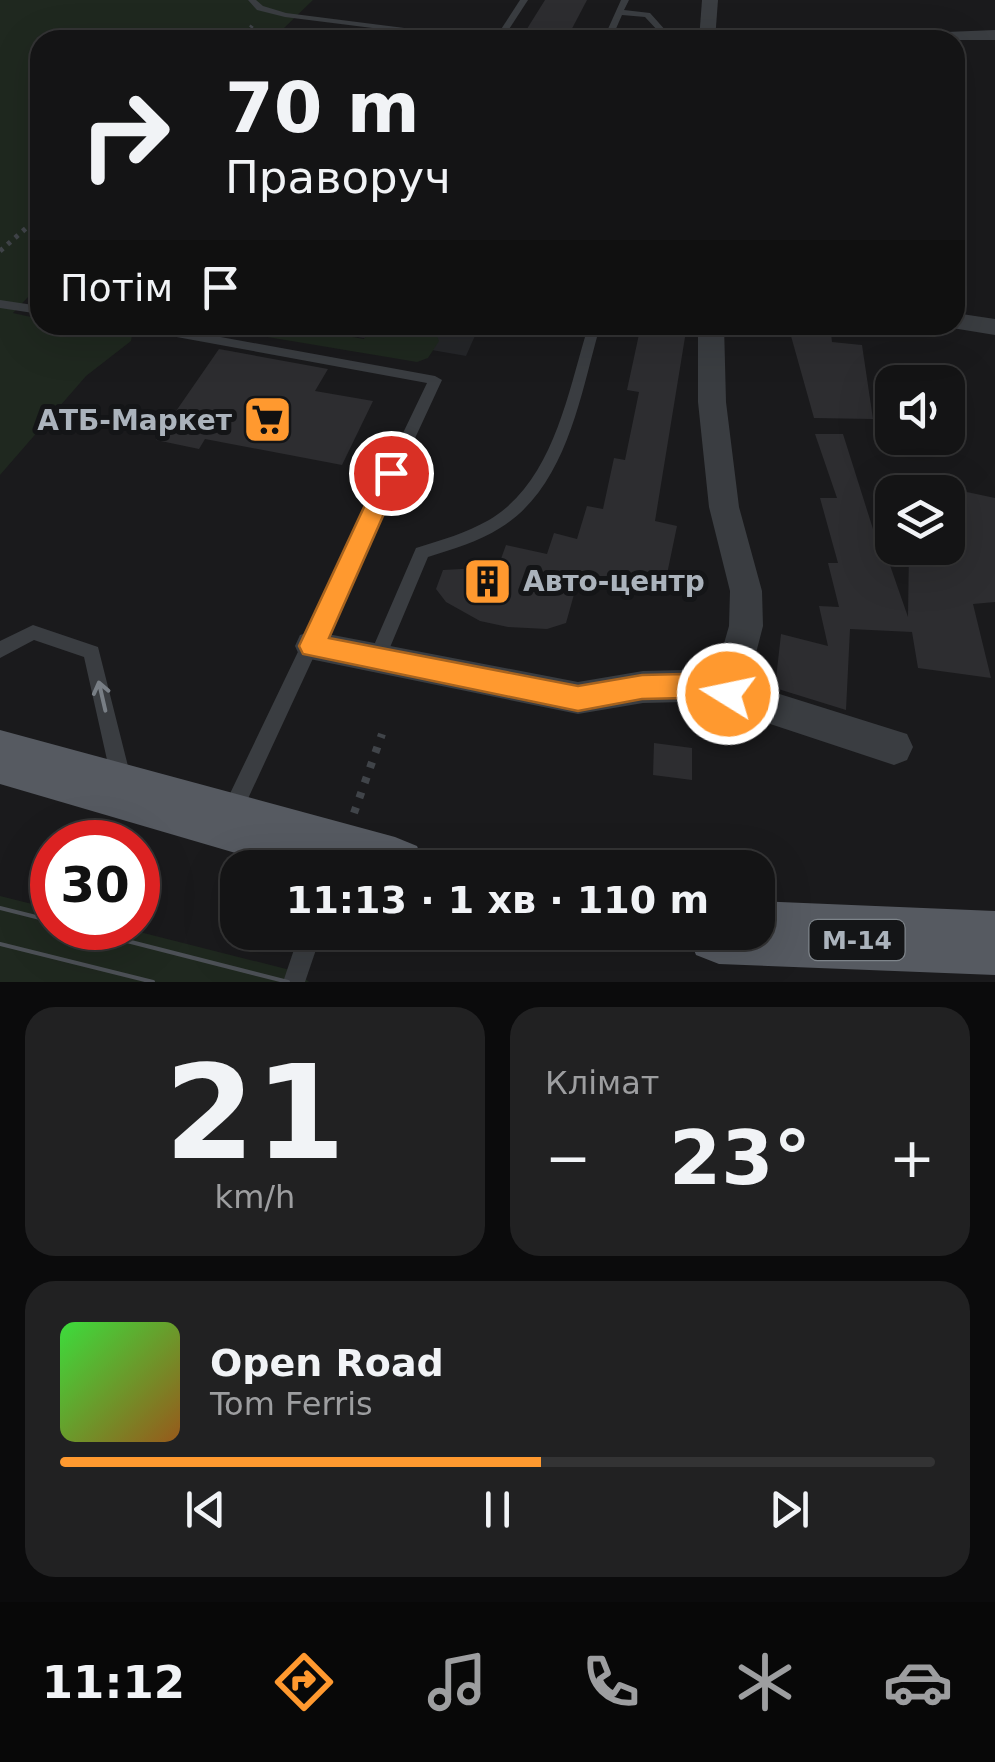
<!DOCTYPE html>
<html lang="uk">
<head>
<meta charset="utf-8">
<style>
  :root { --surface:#141415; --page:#212122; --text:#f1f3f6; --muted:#9d9ea0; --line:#333334; --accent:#ff992f }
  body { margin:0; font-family:"DejaVu Sans",sans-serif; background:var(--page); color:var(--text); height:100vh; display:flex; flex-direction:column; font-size:38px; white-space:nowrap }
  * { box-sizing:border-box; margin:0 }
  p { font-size:32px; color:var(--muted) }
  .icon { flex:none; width:55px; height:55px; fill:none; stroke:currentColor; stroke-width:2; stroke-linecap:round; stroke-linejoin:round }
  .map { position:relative; height:982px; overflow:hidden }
  .panel { display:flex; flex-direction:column; gap:25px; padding:25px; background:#0b0b0c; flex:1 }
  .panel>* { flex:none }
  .banner { position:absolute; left:30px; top:30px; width:935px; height:305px; border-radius:30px; box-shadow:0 10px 40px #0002,0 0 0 2px var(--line); background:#141415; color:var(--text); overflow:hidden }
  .controls { position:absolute; left:875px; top:365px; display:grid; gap:20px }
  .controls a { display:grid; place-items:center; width:90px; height:90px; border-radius:20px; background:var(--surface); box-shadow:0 10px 40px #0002,0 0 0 2px var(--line); font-size:50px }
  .speed { position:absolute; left:30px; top:820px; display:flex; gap:20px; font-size:50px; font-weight:700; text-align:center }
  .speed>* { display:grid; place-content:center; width:130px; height:130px; border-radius:50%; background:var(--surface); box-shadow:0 10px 40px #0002,0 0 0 2px var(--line); line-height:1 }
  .speed .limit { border:15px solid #d22; background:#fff; color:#111 }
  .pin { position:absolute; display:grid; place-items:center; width:85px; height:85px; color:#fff; margin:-42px; border:5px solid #fff; border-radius:50%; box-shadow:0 2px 10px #0007 }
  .me { position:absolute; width:110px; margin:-55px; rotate:280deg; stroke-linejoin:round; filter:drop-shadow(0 0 8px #0008) }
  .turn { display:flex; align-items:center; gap:35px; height:210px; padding:0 30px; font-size:45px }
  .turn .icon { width:130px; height:130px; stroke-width:2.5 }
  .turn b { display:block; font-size:70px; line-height:85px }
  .then { display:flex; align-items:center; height:95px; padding:0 30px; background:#0003; gap:20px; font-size:38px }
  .big { font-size:75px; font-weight:700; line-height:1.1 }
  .panel .tile { flex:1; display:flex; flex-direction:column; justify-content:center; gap:15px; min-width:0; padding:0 35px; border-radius:30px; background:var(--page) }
  .panel .dial { align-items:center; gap:0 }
  .dial b { font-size:130px; line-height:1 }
  .song { display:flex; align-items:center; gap:30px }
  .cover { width:120px; height:120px; border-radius:15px; background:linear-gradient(135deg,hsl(120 70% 55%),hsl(30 70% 35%)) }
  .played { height:10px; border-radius:5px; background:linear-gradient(90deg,var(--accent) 55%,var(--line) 55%) }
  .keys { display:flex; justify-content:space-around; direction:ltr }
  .heat { display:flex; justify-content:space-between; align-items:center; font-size:55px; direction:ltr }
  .panel .tiles { flex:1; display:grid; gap:25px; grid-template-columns:1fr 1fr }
  .tile:last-child { grid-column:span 2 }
  .trip { position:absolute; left:220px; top:850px; width:555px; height:100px; border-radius:30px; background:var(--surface); box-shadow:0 10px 40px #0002,0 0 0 2px var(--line); font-weight:700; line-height:100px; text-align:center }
  .tabs { display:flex; height:160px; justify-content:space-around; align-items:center; background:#080808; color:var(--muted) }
  .tabs .icon { width:70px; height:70px }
  .tabs .active { color:var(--accent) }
  .tabs b { font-size:45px; color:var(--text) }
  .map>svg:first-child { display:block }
</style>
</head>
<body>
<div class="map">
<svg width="995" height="982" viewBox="0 0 995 982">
  <rect width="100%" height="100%" fill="#1a1a1c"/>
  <polygon fill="#252629" points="289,325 485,325 478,329 466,356"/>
  <g fill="#1f281f">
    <polygon points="0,0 313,0 283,29 288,40 40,40 40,299 28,297 13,313 40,319 40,325 76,325 132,335 131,341 86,376 0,475"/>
    <polygon points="195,325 285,325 364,339 372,325 407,325 435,331 439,341 428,358 417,362"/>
    <polygon points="0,896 52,909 52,928 124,928 298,972 309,982 0,982"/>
  </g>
  <g fill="#2d2d30">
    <polygon points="545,0 587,0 566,40 520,40"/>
    <polygon points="641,325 687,325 655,521 677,526 666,579 641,573 636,594 578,580 566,623 547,629 508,627 480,621 446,602 436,589 443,570 498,567 506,545 547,554 554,533 577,539 587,506 603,509 614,458 625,460 639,392 627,390"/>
    <polygon points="801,325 830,325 832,342 862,345 873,419 814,418 791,336 802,337"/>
    <polygon points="219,349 328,369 315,391 373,401 342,465 205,439 199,449 156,440"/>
    <polygon points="815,434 843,434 879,548 884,548 908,617 909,548 948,548 948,488 995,498 995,602 973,604 991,678 918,668 912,632 850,629 846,710 775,688 781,634 828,646 819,606 839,607 828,563 838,563 820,498 837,498"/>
    <polygon points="654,743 692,748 692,780 653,775"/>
  </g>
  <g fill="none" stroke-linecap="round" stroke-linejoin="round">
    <polyline stroke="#404449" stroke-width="4" stroke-dasharray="2.5 5" stroke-linecap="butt" points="242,40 254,23"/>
    <polyline stroke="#404449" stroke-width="5" stroke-dasharray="4 6" stroke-linecap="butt" points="0,251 40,216"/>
    <polyline stroke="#404449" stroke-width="8" stroke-dasharray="6 10" stroke-linecap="butt" points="354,813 382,734"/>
    <g fill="#3a3d41" fill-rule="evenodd">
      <polygon points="248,0 256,0 263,6 286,13 444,33 448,35 444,37 285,17 257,10"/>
      <polygon points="520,0 528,0 502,40 494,40"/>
      <polygon points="621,0 629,0 624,10 650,13 667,32 667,40 659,40 659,32 645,17 622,15 611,40 603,40"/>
      <polygon points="0,300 40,306 40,314 0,308"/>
      <polygon points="127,325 155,325 435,376 442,380 239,818 232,821 225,818 222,811 225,804 427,383 133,329"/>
      <path d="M591 333 597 337C579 403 564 489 500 528 478 542 453 549 428 557L383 664 377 667 371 664 368 659 416 548C442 540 466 533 489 520 551 483 566 401 585 337Z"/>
      <polygon points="33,625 98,647 132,782 129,789 122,791 115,789 112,782 84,657 34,640 0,658 0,641"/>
      <polygon points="300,932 322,932 305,982 283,982"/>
    </g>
    <g fill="#3a3d41" fill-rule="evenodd">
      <polygon points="702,0 718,0 715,40 699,40"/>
      <polygon points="995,30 995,40 866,40 874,35"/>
      <polygon points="955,313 995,319 995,335 946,327 955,325"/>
      <polygon points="698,325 724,325 726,402 739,507 762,591 763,626 748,684 907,734 913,747 907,760 894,765 728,710 684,702 643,703 578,714 300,657 295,646 300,635 312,631 578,682 643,671 684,670 715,675 729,626 730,591 709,507 698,402"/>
    </g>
    <g fill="#565a61" fill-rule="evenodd">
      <polygon points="0,730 395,837 417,846 426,868 287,868 0,784"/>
      <polygon points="758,901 995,911 995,975 719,964 696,955 687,932 758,932"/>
    </g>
    <g stroke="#4d5157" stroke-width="4">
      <polyline points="0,908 52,921"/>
      <polyline points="76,928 288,982"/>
      <polyline points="0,944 153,982"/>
    </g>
  </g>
  <defs><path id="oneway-shaft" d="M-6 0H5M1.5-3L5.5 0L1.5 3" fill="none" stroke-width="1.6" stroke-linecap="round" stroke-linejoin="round" transform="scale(2.5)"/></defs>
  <use stroke="#787e85" href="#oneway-shaft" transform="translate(102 696) rotate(-103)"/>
  <polygon fill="#ff992f" stroke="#a6631f" stroke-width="2.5" points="391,465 402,473 329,638 578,686 642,675 684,674 738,686 742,694 738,703 728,707 684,698 642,699 578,711 303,654 299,646 380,473"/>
  <defs>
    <symbol id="supermarket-square" viewBox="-11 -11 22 22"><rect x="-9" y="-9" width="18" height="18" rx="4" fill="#ff992f" stroke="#141517"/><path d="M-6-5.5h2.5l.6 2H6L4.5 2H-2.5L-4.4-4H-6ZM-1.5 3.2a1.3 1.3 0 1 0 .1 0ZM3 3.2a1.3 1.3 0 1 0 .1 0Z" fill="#111"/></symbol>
    <symbol id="building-square" viewBox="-11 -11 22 22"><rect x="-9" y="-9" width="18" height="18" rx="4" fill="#ff992f" stroke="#141517"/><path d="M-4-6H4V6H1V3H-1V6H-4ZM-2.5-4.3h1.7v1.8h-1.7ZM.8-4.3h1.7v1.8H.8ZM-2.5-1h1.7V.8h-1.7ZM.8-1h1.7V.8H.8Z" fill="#111"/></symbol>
  </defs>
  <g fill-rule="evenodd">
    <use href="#supermarket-square" x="240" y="392" width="55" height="55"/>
    <use href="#building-square" x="460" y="554" width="55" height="55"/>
  </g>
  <g text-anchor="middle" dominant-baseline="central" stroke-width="10" stroke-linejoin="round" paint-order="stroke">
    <rect fill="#141517" stroke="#7e848a" stroke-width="2.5" x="809.5" y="920" width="95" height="40" rx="8"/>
    <g font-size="25" font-weight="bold" fill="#abb3bc">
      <text x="857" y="940">М-14</text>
    </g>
    <g font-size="28" font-weight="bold" fill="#abb3bc" stroke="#141517" text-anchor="end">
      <text x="232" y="420">АТБ-Маркет</text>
      <text x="523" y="581" text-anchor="start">Авто-центр</text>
    </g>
  </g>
</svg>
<div class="controls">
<a><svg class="icon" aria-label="sound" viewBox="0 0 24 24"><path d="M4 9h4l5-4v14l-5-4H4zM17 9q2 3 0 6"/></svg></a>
<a><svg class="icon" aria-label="layers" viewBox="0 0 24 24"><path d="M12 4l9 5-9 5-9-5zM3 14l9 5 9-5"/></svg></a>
</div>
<div class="speed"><div class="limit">30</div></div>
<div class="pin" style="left:391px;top:473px;background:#d93025"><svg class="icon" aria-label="arrive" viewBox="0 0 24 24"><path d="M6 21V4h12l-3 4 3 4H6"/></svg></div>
<svg class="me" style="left:728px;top:694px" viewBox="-20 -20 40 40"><circle r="17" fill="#ff992f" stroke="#fff" stroke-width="3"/><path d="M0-11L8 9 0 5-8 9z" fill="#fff"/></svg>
<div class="trip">11:13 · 1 хв · 110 m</div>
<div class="banner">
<div class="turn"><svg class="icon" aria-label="right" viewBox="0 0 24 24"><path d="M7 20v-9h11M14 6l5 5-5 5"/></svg><div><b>70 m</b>Праворуч</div></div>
<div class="then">Потім<svg class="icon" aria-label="arrive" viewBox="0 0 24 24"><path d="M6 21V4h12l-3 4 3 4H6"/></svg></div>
</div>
</div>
<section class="panel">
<div class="tiles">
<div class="tile dial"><b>21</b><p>km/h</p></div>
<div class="tile"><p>Клімат</p>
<div class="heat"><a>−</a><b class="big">23°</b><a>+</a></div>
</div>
<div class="tile">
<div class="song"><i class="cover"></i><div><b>Open Road</b><p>Tom Ferris</p></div></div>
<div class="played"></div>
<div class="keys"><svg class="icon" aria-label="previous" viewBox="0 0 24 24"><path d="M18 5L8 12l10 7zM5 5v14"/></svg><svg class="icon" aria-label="pause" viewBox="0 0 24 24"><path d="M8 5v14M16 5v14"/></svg><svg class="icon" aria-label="next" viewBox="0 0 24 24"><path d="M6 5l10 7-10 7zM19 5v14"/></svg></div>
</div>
</div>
</section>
<nav class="tabs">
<b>11:12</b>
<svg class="icon active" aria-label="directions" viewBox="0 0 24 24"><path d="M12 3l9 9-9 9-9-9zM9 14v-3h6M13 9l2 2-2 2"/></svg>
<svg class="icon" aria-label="music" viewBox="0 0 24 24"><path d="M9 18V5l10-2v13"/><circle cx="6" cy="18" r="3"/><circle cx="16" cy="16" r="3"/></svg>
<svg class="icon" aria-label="phone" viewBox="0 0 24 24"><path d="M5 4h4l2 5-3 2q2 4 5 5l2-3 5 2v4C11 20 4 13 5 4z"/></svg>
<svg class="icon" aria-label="climate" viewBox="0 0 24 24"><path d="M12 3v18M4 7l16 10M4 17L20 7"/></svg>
<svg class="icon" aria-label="car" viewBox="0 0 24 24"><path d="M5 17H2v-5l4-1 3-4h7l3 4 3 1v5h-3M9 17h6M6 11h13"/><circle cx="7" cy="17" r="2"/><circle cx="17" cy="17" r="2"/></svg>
</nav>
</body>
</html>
